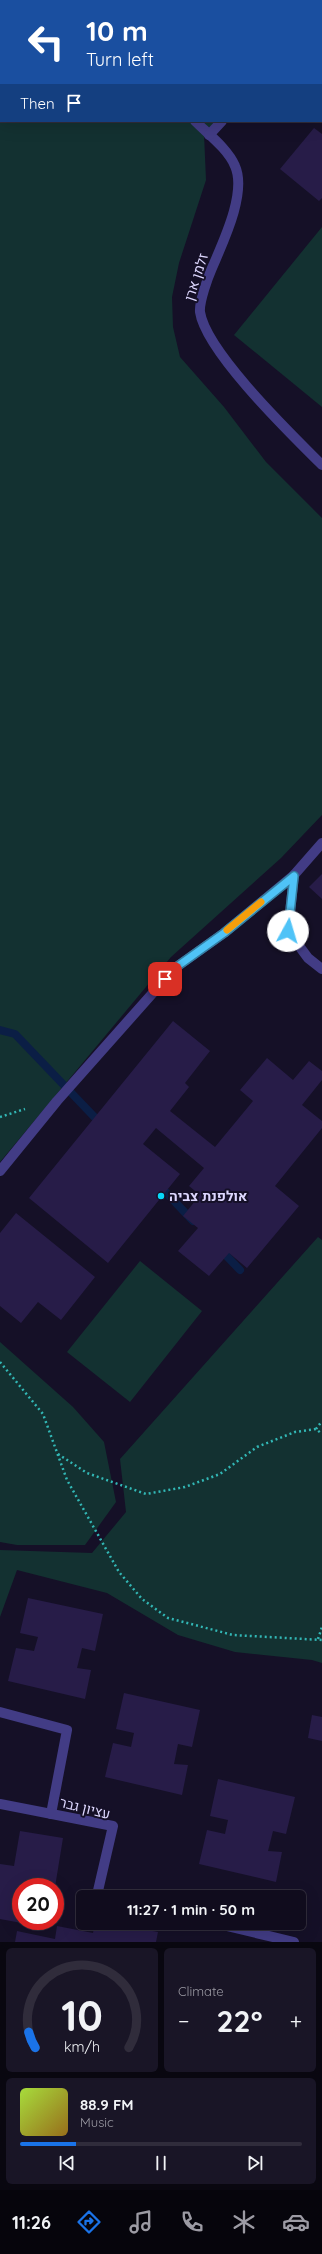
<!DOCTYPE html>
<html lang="en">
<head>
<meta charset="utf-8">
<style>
  :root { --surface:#100c1d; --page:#191526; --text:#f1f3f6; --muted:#9c9ba4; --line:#302c3b; --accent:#1a73e8 }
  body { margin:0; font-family:Quicksand,Heebo,sans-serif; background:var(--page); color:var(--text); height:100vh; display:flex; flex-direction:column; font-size:15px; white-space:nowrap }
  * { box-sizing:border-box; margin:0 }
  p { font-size:13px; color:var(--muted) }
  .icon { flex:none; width:22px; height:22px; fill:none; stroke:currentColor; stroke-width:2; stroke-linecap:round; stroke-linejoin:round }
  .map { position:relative; height:1942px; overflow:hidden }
  .details { display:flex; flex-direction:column; gap:6px; padding:6px; background:#090710; flex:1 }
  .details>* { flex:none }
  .guide { position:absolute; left:0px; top:0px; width:322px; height:122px; box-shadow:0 4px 16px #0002,0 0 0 1px var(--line); background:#1a4fa0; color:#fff; overflow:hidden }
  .speed { position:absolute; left:12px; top:1878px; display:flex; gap:8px; font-size:20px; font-weight:700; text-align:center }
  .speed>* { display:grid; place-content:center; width:52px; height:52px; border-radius:50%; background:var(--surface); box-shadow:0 4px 16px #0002,0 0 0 1px var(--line); line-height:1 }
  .speed .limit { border:6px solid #d22; background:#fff; color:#111 }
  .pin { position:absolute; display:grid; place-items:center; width:34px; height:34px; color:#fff; margin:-17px; border-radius:8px; box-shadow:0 2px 6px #0006 }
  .me { position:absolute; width:44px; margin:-22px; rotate:6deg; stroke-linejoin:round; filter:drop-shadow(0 0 3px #0008) }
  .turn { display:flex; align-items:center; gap:14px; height:84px; padding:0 20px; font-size:18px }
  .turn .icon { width:52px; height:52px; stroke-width:2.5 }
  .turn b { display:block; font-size:28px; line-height:34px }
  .then { display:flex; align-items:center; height:38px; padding:0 20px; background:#0003; gap:8px; font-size:15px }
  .big { font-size:30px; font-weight:700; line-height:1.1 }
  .details .widget { flex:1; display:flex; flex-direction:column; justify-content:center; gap:6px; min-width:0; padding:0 14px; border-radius:6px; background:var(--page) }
  .details .dial { align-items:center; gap:0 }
  .dial svg { height:104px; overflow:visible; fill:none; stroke:var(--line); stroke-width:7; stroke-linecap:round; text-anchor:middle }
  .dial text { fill:var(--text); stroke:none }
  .song { display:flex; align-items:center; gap:12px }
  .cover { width:48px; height:48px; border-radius:6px; background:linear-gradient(135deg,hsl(80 70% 55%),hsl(40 70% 35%)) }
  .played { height:4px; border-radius:2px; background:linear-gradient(90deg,var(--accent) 20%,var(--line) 20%) }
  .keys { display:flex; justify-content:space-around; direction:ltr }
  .heat { display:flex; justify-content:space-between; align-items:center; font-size:22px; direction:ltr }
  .details .tiles { flex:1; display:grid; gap:6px; grid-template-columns:1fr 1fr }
  .widget:last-child { grid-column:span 2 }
  .trip { position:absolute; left:76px; top:1890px; width:230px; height:40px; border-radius:6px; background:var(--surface); box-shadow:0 4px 16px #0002,0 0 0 1px var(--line); font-weight:700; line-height:40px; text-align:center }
  .tab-bar { display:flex; height:64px; justify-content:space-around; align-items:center; background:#06050c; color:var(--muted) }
  .tab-bar .icon { width:28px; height:28px }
  .tab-bar .active { color:var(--accent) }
  .tab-bar b { font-size:18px; color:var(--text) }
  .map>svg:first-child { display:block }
</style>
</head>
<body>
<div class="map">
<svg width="322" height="1942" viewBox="0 0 322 1942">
  <rect width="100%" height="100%" fill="#151027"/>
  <g fill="#133131">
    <polygon points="0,0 322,0 322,78 321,1 1,1 1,121 216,121 204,134 206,180 179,263 172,297 173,327 180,357 224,407 266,462 322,518 322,815 281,858 171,957 0,1162"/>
    <polygon points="322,227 322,407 234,335"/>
    <polygon points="318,1237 322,1240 322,1663 312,1660 235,1652 178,1635 107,1593 17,1570 0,1617 0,1550 92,1553 126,1512 120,1459"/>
    <polygon points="140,1261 202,1311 130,1402 67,1352"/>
    <polygon points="0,1342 73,1407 104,1442 116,1502 85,1545 17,1545 0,1542"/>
  </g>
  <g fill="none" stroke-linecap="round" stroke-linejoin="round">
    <g stroke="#0b1e45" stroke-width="8">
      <polyline points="0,1030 15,1034 102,1125"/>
      <polyline points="158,1184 193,1221"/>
      <polyline points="219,1248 240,1270"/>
    </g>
  </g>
  <g fill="#271c48">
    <polygon points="314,128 322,134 322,198 319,201 280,169"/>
    <polygon points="322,874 322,899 309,887"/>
    <polygon points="173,1021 210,1051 185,1083 189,1087 170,1111 215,1147 253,1101 240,1090 267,1058 293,1080 309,1061 322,1071 322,1080 302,1105 322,1121 322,1128 275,1186 299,1206 247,1268 229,1253 209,1276 178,1251 198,1228 183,1216 200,1195 189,1186 204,1168 156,1128 143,1144 180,1174 108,1263 29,1198"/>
    <polygon points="16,1213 95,1277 61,1320 38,1302 21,1323 0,1306 0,1233"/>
    <polygon points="28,1598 103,1614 95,1651 82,1648 77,1668 91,1670 85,1699 8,1681 16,1648 34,1651 38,1637 20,1633"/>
    <polygon points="124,1693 200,1710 192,1747 178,1744 174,1764 188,1765 182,1795 105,1777 113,1743 131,1747 134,1733 116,1729"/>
    <polygon points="312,1715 322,1717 322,1741 308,1738"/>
    <polygon points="218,1779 295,1797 286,1834 273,1831 268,1851 282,1852 276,1882 199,1864 207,1830 225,1834 228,1820 210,1816"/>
    <polygon points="20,1831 63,1838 55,1887 21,1887 21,1921 28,1921 27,1924 0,1919 0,1864 14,1866"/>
    <polygon points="95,1923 110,1923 158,1932 156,1942 15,1942 17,1931 55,1939 57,1926 93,1933"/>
  </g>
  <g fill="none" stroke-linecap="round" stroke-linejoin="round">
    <g stroke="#32b7b5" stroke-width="2.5" stroke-dasharray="2 3" stroke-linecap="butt">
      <polyline points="0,1117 25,1109"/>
      <polyline points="0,1362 43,1414 67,1480 119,1572 142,1599 168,1618 233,1635 322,1640"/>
      <polyline points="316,1429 322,1421"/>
      <polyline points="58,1454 87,1473 146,1494 185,1487 220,1474 257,1447 295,1432 316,1429 322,1434"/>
      <polyline points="318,1639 322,1627"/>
    </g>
    <g stroke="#423c85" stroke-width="10">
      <polyline points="116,1 116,0"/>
      <polyline points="321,90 322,90"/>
      <path d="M195 121C208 134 228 149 235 166 247 193 223 242 212 268 208 277 199 302 200 312 206 352 292 435 322 465"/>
      <polyline points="209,135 222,121"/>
      <polyline points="294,875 288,931 308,958 322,969"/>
      <polyline points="0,1171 57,1101 175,968 224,933 294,875 322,843"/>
      <polyline points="0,1712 67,1730 51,1814"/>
    </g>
    <g stroke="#423c85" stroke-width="10">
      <polyline points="0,1804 113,1826 97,1895 105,1897"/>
      <polyline points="214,1923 294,1942"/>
    </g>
  </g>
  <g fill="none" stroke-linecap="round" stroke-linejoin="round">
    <defs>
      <polyline id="route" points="165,979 175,968 224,933 294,876 288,931"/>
    </defs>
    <use href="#route" stroke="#337fa1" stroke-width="10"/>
    <use href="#route" stroke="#4fc3f7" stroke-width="7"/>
    <polyline stroke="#f59e0b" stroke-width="7" points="227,930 261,902"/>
  </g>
  <circle fill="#07d8fa" stroke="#151027" stroke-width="1.5" cx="161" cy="1196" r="4"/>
  <g text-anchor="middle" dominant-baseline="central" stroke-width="4" stroke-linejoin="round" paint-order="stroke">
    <g font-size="14" fill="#ddd7fe" stroke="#151027">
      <text transform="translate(196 277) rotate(-72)">זלמן ארן</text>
      <text transform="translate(85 1808) rotate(14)">עציון גבר</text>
    </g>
    <g font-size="14" font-weight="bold" fill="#ddd7fe" stroke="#151027" text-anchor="start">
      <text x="169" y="1196">אולפנת צביה</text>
    </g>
  </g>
</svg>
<div class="speed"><div class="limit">20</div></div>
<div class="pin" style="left:165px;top:979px;background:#d93025"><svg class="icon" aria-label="arrive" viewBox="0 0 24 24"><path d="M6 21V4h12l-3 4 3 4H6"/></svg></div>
<svg class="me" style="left:288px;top:931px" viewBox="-20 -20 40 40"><circle r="19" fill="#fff"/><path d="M0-13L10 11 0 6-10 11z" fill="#4fc3f7"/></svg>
<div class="trip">11:27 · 1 min · 50 m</div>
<div class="guide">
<div class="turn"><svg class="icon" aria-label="left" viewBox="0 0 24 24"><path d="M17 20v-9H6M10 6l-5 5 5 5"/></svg><div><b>10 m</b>Turn left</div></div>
<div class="then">Then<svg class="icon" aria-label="arrive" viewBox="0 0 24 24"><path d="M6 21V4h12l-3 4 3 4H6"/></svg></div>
</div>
</div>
<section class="details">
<div class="tiles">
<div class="widget dial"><svg viewBox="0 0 100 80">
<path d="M14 69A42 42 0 1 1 86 69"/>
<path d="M14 69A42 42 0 0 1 9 57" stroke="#1a73e8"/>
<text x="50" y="56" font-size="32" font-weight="700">10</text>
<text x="50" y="72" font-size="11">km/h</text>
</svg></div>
<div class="widget"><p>Climate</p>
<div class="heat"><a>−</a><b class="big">22°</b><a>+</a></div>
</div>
<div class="widget">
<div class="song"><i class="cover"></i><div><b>88.9 FM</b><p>Music</p></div></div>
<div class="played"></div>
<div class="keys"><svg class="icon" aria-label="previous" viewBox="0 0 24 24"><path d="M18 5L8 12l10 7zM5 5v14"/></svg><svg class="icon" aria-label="pause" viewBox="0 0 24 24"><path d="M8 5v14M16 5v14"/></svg><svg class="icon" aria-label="next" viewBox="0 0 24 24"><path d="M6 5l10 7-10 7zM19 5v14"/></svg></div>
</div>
</div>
</section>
<nav class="tab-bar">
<b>11:26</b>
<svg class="icon active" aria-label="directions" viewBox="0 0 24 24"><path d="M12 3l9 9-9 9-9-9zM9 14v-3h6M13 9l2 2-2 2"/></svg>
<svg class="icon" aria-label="music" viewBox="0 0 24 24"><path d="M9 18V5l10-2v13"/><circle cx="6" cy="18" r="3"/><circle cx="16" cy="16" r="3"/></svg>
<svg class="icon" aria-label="phone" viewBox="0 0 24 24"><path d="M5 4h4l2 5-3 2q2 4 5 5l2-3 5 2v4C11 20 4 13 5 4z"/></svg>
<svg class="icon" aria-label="climate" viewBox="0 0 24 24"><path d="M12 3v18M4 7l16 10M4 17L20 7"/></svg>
<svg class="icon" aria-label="car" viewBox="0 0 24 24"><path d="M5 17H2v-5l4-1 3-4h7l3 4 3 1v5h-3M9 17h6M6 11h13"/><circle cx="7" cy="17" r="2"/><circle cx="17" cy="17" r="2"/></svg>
</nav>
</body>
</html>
